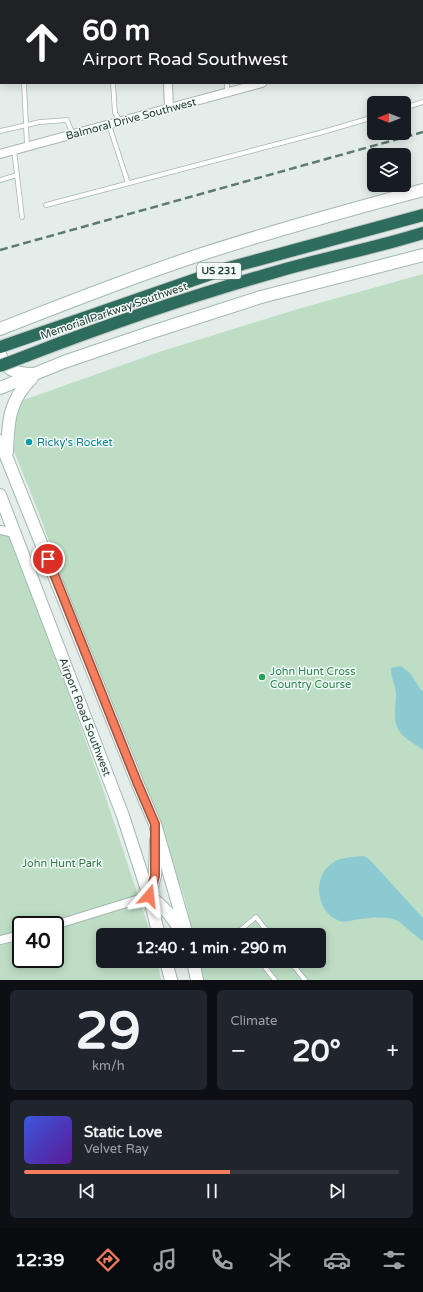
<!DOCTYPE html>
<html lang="en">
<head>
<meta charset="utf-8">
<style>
  :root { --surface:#171b24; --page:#20242c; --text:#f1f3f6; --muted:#9ea1a6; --line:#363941; --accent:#f37d5c }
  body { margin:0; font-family:"Varela Round",sans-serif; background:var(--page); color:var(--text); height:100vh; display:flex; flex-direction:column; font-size:15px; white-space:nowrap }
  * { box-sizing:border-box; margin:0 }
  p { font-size:13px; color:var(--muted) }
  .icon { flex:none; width:22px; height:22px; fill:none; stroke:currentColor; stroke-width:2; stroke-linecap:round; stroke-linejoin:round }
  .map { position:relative; height:980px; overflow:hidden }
  .panel { display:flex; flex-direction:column; gap:10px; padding:10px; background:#0d0f14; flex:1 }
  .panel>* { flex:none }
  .banner { position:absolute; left:0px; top:0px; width:423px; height:84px; box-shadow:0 2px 10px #0003; background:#202124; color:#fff; overflow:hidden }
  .needle { width:26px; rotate:270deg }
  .controls { position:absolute; left:367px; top:96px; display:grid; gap:8px }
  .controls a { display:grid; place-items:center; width:44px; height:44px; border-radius:6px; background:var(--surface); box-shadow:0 2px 10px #0003; font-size:20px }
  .speed { position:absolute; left:12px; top:916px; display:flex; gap:8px; font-size:20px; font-weight:700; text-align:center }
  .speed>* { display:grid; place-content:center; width:52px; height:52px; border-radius:50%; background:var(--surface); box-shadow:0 2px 10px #0003; line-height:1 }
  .speed .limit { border:2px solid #111; border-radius:6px; background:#fff; color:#111 }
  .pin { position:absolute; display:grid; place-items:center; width:34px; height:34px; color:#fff; margin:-17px; border:2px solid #fff; border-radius:50%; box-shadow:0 1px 4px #0007 }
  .me { position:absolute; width:44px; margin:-22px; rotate:17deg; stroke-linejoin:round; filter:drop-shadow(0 0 3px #0008) }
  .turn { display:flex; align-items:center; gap:14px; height:84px; padding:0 16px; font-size:18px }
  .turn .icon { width:52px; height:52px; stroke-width:2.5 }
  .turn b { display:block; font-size:28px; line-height:34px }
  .big { font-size:30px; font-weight:800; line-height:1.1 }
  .panel .card { flex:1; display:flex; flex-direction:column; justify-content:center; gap:6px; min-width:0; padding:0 14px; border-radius:6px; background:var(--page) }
  .panel .dial { align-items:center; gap:0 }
  .dial b { font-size:52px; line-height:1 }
  .song { display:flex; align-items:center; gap:12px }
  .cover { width:48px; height:48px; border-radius:6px; background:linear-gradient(135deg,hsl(230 70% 55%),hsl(270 70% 35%)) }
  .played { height:4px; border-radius:2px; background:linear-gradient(90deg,var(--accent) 55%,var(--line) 55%) }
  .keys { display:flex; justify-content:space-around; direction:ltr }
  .heat { display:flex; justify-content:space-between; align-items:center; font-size:22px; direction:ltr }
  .panel .tiles { flex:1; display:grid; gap:10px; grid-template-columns:1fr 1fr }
  .card:last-child { grid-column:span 2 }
  .trip { position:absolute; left:96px; top:928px; width:230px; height:40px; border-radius:6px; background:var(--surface); box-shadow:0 2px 10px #0003; font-weight:800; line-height:40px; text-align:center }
  .tabs { display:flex; height:64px; justify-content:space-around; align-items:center; background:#090b0e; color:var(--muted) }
  .tabs .icon { width:28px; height:28px }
  .tabs .selected { color:var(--accent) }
  .tabs b { font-size:18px; color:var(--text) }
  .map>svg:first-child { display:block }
</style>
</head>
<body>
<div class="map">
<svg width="423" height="980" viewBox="0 0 423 980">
  <rect width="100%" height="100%" fill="#e4ede9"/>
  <g fill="#bddec5" fill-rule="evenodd">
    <polygon points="423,274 423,980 204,980 200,961 319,961 319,935 193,935 184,896 139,769 72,604 38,511 12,446 10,437 18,402 159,352 298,309"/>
    <path d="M0 531C14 534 17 552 22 564L103 789 151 935H103V961H157L161 980H0ZM21 925H55V959H21Z"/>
  </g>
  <g fill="#8ccad2">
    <path d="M401 666 410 673 420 689 423 691V750C407 738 394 735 395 712 395 706 396 699 396 693 395 684 391 679 391 668Z"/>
    <path d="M364 856 369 859 423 918V941C415 936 405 926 398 921 385 914 359 919 344 922 316 917 310 876 334 862 342 857 355 857 364 856Z"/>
  </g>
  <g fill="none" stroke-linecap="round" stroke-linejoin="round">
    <defs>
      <g id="lane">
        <polyline points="15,0 15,1"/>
        <polyline points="108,0 108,1"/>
        <polyline points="220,0 220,1"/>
        <polyline points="304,1 313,0"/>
        <polyline points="0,14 1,14"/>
        <polyline points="24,83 27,146"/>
        <polyline points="113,83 115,113 120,121"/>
        <polyline points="227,83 227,92"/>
        <polyline points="404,108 423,102"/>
        <polyline points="109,125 128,183"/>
        <polyline points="0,131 40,122 67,120 73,135"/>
        <polyline points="14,150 22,217"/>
        <polyline points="0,180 17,175"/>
        <polyline points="46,205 323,132 374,117"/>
        <polyline points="240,935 238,932 256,917 270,935"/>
        <polyline points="260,961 275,980"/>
        <polyline points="290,961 305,980"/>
      </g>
      <g id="street">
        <polyline points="161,0 161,1"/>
        <polyline points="422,40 423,40"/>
        <polyline points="168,83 169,108"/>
        <polyline points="0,154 262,83"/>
        <polyline points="0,530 15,533"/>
        <polyline points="55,925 149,896"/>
        <polyline points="0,940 21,935"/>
      </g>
      <g id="secondary">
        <path d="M0 329C66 303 132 277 199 255 273 231 348 210 423 190"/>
        <path d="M0 354C5 370 17 374 33 374"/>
        <polyline points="0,388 64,362 152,332 261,297 423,255"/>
        <polyline points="0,441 137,782 155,824 187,935"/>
        <path d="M7 452C8 422 9 400 32 378"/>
        <polyline points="0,495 123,816 149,896 159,935"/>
        <polyline points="149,896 155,876 156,840"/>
        <path d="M149 896C164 906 174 918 182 934"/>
        <polyline points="166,961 171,980"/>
        <polyline points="193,961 197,980"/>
      </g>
      <g id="highway">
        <polyline points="0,347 228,268 423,215"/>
        <path d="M26 356C109 324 194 295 279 271 327 257 376 248 423 233"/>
      </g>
    </defs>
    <use href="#lane" stroke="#a6b5b0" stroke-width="5.5"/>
    <use href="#street" stroke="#a6b5b0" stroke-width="10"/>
    <use href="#secondary" stroke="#a2b9b0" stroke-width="14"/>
    <use href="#highway" stroke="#c1c9c7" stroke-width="14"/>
    <use href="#lane" stroke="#fff" stroke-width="4"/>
    <use href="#street" stroke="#fff" stroke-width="8"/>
    <use href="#secondary" stroke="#fff" stroke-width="12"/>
    <use href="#highway" stroke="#2e6c5d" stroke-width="12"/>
    <polyline stroke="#5d7b72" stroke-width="2.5" stroke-dasharray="8 4" stroke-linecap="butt" points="0,250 423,132"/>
    <defs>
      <polyline id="highway-bridge" points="0,366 26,356"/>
    </defs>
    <use href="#highway-bridge" stroke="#c1c9c7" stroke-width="14" stroke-linecap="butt"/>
    <use href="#highway-bridge" stroke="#2e6c5d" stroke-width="12"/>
  </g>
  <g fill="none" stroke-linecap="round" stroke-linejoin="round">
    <defs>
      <polyline id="route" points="48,559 137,782 155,824 155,876 149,896"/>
    </defs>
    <use href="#route" stroke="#9e513c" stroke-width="10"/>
    <use href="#route" stroke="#f37d5c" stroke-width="7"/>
  </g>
  <circle fill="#0f9aa8" stroke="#f4faf7" stroke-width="1.5" cx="29" cy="442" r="4"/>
  <circle fill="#2e9e5b" stroke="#f4faf7" stroke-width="1.5" cx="262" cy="677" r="4"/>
  <g text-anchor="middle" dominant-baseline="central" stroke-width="3" stroke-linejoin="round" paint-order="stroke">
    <rect fill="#f4faf7" stroke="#627771" stroke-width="1" x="197" y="263" width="44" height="16" rx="3"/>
    <g font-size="10" font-weight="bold" fill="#233f37">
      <text x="219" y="271">US 231</text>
    </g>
    <g font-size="11" fill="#233f37" stroke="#f4faf7">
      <text transform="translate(131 119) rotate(-15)">Balmoral Drive Southwest</text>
      <text transform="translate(114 311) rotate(-19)">Memorial Parkway Southwest</text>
      <text transform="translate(85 717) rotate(69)">Airport Road Southwest</text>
    </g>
    <g font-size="11" fill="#0d838f" stroke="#f4faf7" text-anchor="start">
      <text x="37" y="442">Ricky's Rocket</text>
    </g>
    <g font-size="11" fill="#27864d" stroke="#f4faf7" text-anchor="start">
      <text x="270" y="671">John Hunt Cross<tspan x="270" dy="13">Country Course</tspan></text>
    </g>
    <g font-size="11" fill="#2c7747" stroke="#f4faf7">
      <text x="62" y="863">John Hunt Park</text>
    </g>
  </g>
</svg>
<div class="controls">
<a><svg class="needle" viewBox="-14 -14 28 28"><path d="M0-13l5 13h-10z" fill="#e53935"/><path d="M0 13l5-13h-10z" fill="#9ea1a6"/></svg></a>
<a><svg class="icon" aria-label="layers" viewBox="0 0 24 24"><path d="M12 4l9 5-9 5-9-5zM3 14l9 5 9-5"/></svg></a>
</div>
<div class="speed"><div class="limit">40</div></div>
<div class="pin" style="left:48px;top:559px;background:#d93025"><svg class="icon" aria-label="arrive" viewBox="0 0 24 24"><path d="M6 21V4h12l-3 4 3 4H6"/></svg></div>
<svg class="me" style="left:149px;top:896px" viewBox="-20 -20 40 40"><path d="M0-17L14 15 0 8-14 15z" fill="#f37d5c" stroke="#fff" stroke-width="4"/></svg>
<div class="trip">12:40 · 1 min · 290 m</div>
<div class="banner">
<div class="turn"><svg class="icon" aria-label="ahead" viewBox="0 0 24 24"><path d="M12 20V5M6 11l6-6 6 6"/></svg><div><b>60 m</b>Airport Road Southwest</div></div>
</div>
</div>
<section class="panel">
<div class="tiles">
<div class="card dial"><b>29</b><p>km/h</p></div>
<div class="card"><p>Climate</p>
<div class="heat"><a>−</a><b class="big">20°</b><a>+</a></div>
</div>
<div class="card">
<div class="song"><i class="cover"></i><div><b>Static Love</b><p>Velvet Ray</p></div></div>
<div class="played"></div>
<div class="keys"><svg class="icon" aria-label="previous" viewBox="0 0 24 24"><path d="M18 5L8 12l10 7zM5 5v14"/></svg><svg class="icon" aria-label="pause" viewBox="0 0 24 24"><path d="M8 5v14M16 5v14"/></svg><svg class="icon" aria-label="next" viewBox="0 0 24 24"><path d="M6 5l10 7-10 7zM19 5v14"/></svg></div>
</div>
</div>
</section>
<nav class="tabs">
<b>12:39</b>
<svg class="icon selected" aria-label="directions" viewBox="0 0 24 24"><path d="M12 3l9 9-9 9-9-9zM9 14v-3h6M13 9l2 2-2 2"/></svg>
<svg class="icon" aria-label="music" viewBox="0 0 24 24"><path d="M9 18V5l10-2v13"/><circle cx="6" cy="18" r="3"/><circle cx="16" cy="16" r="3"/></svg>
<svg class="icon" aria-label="phone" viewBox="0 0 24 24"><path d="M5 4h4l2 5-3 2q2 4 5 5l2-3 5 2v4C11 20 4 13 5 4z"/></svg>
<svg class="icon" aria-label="climate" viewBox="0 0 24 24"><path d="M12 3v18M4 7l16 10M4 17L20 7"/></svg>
<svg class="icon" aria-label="car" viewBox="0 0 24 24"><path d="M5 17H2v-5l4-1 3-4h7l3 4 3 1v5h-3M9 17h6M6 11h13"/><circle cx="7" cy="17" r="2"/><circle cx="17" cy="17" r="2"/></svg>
<svg class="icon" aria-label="filters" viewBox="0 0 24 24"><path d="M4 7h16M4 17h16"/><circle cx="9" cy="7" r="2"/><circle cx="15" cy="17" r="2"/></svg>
</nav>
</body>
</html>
